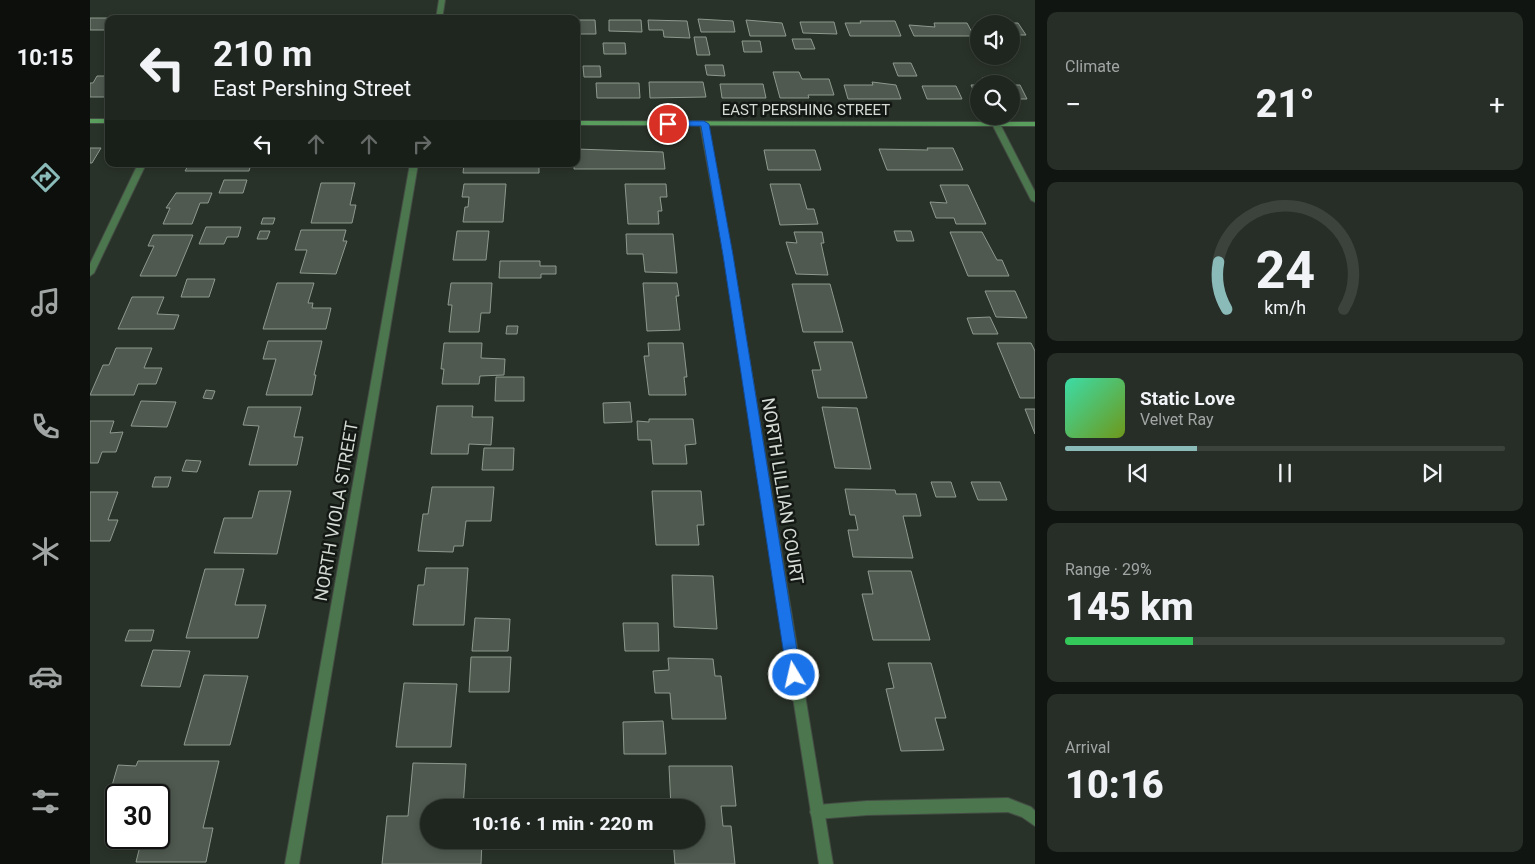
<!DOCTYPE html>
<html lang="en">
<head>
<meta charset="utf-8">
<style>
  :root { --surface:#1f261f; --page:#272e28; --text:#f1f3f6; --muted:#a1a5a4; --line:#3c433d; --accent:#8bbbb9 }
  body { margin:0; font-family:Roboto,sans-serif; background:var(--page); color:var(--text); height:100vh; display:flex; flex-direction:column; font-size:19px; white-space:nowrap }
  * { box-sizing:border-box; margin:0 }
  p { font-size:16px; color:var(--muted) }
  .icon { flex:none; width:28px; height:28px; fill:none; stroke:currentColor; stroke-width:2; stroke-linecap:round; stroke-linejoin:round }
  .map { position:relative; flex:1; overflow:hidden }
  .details { display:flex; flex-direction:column; gap:12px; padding:12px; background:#111511; width:500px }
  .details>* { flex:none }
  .guide { position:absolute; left:15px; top:15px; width:475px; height:152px; border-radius:10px; box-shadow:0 2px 8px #0003,0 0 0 1px var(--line); background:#1f261f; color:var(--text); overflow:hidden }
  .fabs { position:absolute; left:880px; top:15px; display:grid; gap:10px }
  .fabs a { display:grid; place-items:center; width:50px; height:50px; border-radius:50%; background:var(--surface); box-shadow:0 2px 8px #0003,0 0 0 1px var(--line); font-size:25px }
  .speed { position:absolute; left:15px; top:784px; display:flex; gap:10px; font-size:25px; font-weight:700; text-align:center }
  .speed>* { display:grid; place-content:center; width:65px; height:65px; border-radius:50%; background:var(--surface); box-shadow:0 2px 8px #0003,0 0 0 1px var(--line); line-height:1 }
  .speed .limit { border:2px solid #111; border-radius:8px; background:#fff; color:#111 }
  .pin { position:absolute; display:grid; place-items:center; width:42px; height:42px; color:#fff; margin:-21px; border:2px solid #fff; border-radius:50%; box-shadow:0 1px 5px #0007 }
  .me { position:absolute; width:55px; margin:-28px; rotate:351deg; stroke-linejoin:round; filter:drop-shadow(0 0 4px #0008) }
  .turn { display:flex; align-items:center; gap:18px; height:105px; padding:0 25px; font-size:22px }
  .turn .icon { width:65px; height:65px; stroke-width:2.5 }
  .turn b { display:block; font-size:35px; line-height:42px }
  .lanes { display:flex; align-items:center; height:48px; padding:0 25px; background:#0003; justify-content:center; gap:25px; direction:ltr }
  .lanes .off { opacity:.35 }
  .big { font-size:38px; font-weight:800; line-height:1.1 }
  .details .tile { flex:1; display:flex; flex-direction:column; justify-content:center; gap:8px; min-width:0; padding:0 18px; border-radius:10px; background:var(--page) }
  .details .dial { align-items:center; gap:0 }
  .dial svg { height:130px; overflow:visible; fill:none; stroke:var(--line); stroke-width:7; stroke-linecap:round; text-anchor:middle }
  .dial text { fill:var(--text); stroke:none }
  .song { display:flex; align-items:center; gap:15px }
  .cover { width:60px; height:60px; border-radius:8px; background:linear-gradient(135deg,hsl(160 70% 55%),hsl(80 70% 35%)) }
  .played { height:5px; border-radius:2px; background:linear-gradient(90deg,var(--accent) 30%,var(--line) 30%) }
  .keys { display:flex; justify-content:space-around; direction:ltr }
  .heat { display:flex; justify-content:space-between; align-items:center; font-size:28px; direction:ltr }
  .charge { height:8px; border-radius:4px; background:linear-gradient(90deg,#34c759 29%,var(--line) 0) }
  .trip { position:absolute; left:330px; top:799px; width:285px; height:50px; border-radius:25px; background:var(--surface); box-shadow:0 2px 8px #0003,0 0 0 1px var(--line); font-weight:800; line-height:50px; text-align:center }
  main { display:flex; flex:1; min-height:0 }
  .dock { display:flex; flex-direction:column; width:90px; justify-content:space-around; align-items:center; background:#0c0f0c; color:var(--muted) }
  .dock .icon { width:35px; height:35px }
  .dock .selected { color:var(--accent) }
  .dock b { font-size:22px; color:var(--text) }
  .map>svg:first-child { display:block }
</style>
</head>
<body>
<main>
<nav class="dock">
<b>10:15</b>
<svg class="icon selected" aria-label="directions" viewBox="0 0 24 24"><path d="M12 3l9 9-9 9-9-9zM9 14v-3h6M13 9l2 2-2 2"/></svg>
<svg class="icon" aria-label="music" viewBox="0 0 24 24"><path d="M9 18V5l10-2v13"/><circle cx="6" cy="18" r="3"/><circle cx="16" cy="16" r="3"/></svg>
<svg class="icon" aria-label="phone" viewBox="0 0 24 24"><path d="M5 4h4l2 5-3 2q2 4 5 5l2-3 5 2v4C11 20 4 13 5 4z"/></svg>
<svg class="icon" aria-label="climate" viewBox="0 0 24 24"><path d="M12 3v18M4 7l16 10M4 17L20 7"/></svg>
<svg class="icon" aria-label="car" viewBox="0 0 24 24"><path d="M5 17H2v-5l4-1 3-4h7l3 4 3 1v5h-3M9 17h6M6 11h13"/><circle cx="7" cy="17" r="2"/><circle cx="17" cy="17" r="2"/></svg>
<svg class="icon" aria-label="filters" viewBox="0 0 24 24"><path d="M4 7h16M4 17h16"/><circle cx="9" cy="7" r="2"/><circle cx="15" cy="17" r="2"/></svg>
</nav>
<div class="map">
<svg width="945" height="864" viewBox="0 0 945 864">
  <rect width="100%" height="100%" fill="#293229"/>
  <g fill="#4f594f" stroke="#8e998e">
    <rect x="0" y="18" width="19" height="12"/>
    <polygon points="608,19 643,21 645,32 611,32"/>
    <polygon points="486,20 505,20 506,34 486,34"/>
    <polygon points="519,20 551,20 552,32 519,31"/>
    <polygon points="558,20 597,21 600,38 574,37 573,30 559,30"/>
    <polygon points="656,20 692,23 696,36 660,36"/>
    <polygon points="770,21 805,21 811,36 760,36 755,23 771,23"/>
    <polygon points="710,22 744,22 747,34 713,33"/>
    <polygon points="844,23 877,23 884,36 824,36 819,25 845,27"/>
    <polygon points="897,23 928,23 936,35 921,35 921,24"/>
    <polygon points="604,37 616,37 620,55 607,55"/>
    <polygon points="702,39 721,39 725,49 705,49"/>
    <polygon points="652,41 670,41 672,52 654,52"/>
    <polygon points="513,43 535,43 536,54 514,54"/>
    <polygon points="803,63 821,63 827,76 808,76"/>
    <polygon points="615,65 633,65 635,76 617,75"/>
    <polygon points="493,66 510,66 511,77 494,77"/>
    <polygon points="683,72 709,72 712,79 739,79 744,95 718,95 719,98 690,98"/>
    <polygon points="7,76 19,76 19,97 0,97 0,83 3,83"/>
    <polygon points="892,78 907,78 910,84 895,84"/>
    <polygon points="559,82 613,82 616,97 560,98"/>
    <polygon points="782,82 806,85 811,99 758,99 754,85 783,85"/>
    <polygon points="506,83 549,83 550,98 507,98"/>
    <polygon points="630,84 673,84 676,98 632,98"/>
    <polygon points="881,85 889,85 889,98 887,98"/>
    <polygon points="921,85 930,85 937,99 921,99"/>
    <polygon points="832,86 866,86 872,99 837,99"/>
    <polygon points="0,148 11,148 2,163 0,163"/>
    <polygon points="837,148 863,148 873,170 797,170 789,149 838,150"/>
    <polygon points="486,149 573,152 575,169 484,169 484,164 486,164"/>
    <polygon points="674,150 725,150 731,170 678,170"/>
    <polygon points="99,164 161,164 159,171 95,171"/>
    <polygon points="193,164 278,164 277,167 192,167"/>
    <polygon points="374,164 449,164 449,173 373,173"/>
    <polygon points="134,180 157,180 153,193 129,193"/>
    <polygon points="231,183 265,183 260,205 266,205 262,223 221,223"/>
    <polygon points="374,184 416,184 413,222 373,222 375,207 378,207 379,197 372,197"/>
    <polygon points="535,184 576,184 577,197 570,197 572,211 568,211 569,224 538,224"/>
    <polygon points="680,184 710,184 717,209 724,209 728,224 690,225"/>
    <polygon points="850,185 878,185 896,224 866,224 864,218 846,218 840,202 857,203"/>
    <polygon points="86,193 122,193 118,203 110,203 102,224 73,224 80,208 76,208"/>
    <polygon points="173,218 185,218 183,224 171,224"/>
    <polygon points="116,227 151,227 148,237 137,237 134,244 109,244"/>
    <polygon points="211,230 256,230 253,241 257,241 246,274 210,273 217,250 205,250"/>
    <polygon points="170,231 180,231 177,239 167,239"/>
    <polygon points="367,231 399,231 396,260 363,260"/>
    <polygon points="804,231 821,231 824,241 807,241"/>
    <polygon points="704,232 732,232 734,243 731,243 738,275 706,274 696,242 707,243"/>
    <polygon points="860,232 892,232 907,260 912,260 919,276 878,276"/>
    <polygon points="536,234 583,234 587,273 555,272 553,254 537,254"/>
    <polygon points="63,235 103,235 86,276 50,276 64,246 58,246"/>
    <polygon points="410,261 450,261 450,266 466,266 466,274 451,274 451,278 409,278"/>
    <polygon points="97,279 125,279 119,297 91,297"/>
    <polygon points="187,283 224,283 218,303 223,303 222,308 241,308 236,329 173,329"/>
    <polygon points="361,283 402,283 400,313 391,313 389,332 359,332 362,305 358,305"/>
    <polygon points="553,283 587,283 589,296 586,296 590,330 557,331"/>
    <polygon points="702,284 740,284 753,332 713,332"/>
    <polygon points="895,291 925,291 937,318 906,317"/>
    <polygon points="42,297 74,297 67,314 89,315 84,329 28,329"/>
    <polygon points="900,317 908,334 883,334 877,318"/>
    <polygon points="417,326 428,326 427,334 416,334"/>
    <polygon points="178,341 232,341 224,375 226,375 222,395 176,395 186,359 173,359"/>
    <polygon points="724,342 762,342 777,398 728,398 722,370 731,370"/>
    <polygon points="354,343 392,343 391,358 415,359 414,375 390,376 389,384 352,384 354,369 351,369"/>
    <polygon points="558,343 593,343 597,377 594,377 596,395 559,395 554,356 559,356"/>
    <polygon points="907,343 941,343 945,351 945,398 930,398"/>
    <polygon points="26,348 62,348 54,368 72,368 66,384 48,384 44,395 0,395 13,365 19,365"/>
    <polygon points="406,377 434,377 434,401 405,401"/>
    <polygon points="116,390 125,391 122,399 113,398"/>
    <polygon points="51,401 86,402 77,427 41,426"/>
    <polygon points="540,402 542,422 514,423 513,403"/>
    <polygon points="347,406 383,406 382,417 403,417 401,445 379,444 378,454 341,454"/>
    <polygon points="158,407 211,407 204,437 213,437 207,465 159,465 169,426 153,425"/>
    <polygon points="732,407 767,408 781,469 745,468"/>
    <polygon points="935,409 945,409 945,434"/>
    <polygon points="559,419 603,419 606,444 595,445 597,464 563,464 561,440 548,440 547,421 559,422"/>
    <polygon points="0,421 24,421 20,433 33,432 26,452 12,452 8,463 0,463"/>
    <polygon points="394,448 424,448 423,470 392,470"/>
    <polygon points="96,460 111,461 107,472 92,471"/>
    <polygon points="65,477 81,477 78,487 62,487"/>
    <polygon points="841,482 861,482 866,497 846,497"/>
    <polygon points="881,482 910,482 917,500 888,500"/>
    <polygon points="342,487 404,487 401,521 376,521 373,546 364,546 363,552 328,551 333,514 338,514"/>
    <polygon points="755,489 805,490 806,494 826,494 831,516 813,516 823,558 763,557 758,530 768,530 765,515 760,515"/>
    <polygon points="169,491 201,491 187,554 124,553 134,518 162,518"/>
    <polygon points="562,491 611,491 614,525 607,525 609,545 566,545"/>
    <polygon points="0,492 28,492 18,520 28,520 20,541 0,541"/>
    <polygon points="336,568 378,568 374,625 323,625 328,585 334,585"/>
    <polygon points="115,569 154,569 145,605 176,605 168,638 96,638"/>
    <polygon points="778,571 821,571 840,640 783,640 772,594 783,594"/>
    <polygon points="582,575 623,576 627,629 584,627"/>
    <polygon points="385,618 420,619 418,651 382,651"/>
    <polygon points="533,623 568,623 569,651 535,651"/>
    <polygon points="39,630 64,630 61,641 35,641"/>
    <polygon points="63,650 100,651 90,687 51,686"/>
    <polygon points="381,657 421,657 419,692 379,692"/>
    <polygon points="578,658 623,659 625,676 631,676 636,719 582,719 580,693 565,693 563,671 579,670"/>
    <polygon points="798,663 841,663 856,718 845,718 854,750 811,751 796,689 804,688"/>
    <polygon points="114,675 158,676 140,745 94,745"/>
    <polygon points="314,683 367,684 361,747 306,747"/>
    <polygon points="573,721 576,754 534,754 533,722"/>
    <polygon points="48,761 129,761 113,828 123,828 116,862 46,862 52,838 69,838 69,795 38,794 39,789 21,789 28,765 46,766"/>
    <polygon points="323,763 376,764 373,808 339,808 339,840 392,840 391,864 292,864 297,816 318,816"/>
    <polygon points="579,766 642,766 646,806 631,806 633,826 641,826 645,864 585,864 583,840 606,840 606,808 581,808"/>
  </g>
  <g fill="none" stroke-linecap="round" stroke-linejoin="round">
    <defs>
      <polygon id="lane" points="918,798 941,807 945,811 945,826 932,817 918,812 777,815 727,819 722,817 720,812 722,807 727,805 777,801"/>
      <g id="street">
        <polygon points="349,0 355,0 352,19 346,19"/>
        <polygon points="611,122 618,124 642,255 743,864 729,864 634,255 610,124"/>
        <polygon points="903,122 910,124 945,192 945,202 941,200 902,124"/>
        <polygon points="48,164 56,164 4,273 0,276 0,264"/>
        <polygon points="320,164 328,164 209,864 195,864"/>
      </g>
      <g id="secondary">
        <rect x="0" y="119" width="19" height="4"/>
        <polygon points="486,121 945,122 945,126 486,125"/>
      </g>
    </defs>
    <use href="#lane" stroke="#444d44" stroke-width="2"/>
    <use href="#street" stroke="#444d44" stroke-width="2"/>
    <use href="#secondary" stroke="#444d44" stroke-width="2"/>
    <use href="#lane" fill="#4c764e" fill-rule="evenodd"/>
    <use href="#street" fill="#4c764e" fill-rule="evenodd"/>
    <use href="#secondary" fill="#5a9e5d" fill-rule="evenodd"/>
  </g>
  <polygon fill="#1a73e8" stroke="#114b97" points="614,121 619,124 643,255 711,675 709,679 704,681 700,679 697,675 633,255 611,126 578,126 574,124 578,121"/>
  <g text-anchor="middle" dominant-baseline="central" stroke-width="5" stroke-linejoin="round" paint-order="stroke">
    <g font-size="15" fill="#d4dad4" stroke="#141814">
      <text x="716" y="110">EAST PERSHING STREET</text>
    </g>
    <g font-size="18" fill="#d4dad4" stroke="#141814">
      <text transform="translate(693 491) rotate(81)">NORTH LILLIAN COURT</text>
      <text transform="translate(246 511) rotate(-80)">NORTH VIOLA STREET</text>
    </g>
  </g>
</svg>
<div class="fabs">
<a><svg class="icon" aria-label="sound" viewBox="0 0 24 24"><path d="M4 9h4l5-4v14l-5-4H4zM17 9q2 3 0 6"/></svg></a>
<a><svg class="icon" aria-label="search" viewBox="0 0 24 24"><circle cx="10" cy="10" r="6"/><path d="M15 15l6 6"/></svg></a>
</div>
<div class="speed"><div class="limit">30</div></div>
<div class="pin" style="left:578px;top:124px;background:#d93025"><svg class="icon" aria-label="arrive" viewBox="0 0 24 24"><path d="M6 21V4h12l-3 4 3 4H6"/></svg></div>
<svg class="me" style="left:704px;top:675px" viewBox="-20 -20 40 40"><circle r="17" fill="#1a73e8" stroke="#fff" stroke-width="3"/><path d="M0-11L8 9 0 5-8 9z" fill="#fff"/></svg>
<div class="trip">10:16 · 1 min · 220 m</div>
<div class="guide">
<div class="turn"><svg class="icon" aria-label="left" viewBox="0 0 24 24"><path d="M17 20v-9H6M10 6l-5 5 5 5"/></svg><div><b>210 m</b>East Pershing Street</div></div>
<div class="lanes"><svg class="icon" aria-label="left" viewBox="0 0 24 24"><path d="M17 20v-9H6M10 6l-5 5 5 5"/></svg><svg class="icon off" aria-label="ahead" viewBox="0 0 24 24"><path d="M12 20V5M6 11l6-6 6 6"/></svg><svg class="icon off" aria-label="ahead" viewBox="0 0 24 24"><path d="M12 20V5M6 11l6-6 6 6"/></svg><svg class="icon off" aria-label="right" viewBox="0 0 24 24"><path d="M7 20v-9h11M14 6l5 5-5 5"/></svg></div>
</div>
</div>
<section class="details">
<div class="tile"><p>Climate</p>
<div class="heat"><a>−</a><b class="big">21°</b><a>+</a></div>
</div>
<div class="tile dial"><svg viewBox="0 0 100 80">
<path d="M14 69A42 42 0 1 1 86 69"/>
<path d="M14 69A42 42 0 0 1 9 40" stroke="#8bbbb9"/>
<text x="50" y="56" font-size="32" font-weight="700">24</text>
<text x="50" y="72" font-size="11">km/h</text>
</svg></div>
<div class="tile">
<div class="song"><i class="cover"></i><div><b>Static Love</b><p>Velvet Ray</p></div></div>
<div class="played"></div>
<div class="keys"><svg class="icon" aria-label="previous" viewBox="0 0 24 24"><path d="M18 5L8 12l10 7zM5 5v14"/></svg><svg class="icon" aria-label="pause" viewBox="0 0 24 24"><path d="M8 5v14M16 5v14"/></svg><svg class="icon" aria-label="next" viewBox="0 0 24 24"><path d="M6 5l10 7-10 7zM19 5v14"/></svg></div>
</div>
<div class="tile"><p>Range · 29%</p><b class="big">145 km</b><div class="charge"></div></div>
<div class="tile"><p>Arrival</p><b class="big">10:16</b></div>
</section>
</main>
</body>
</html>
